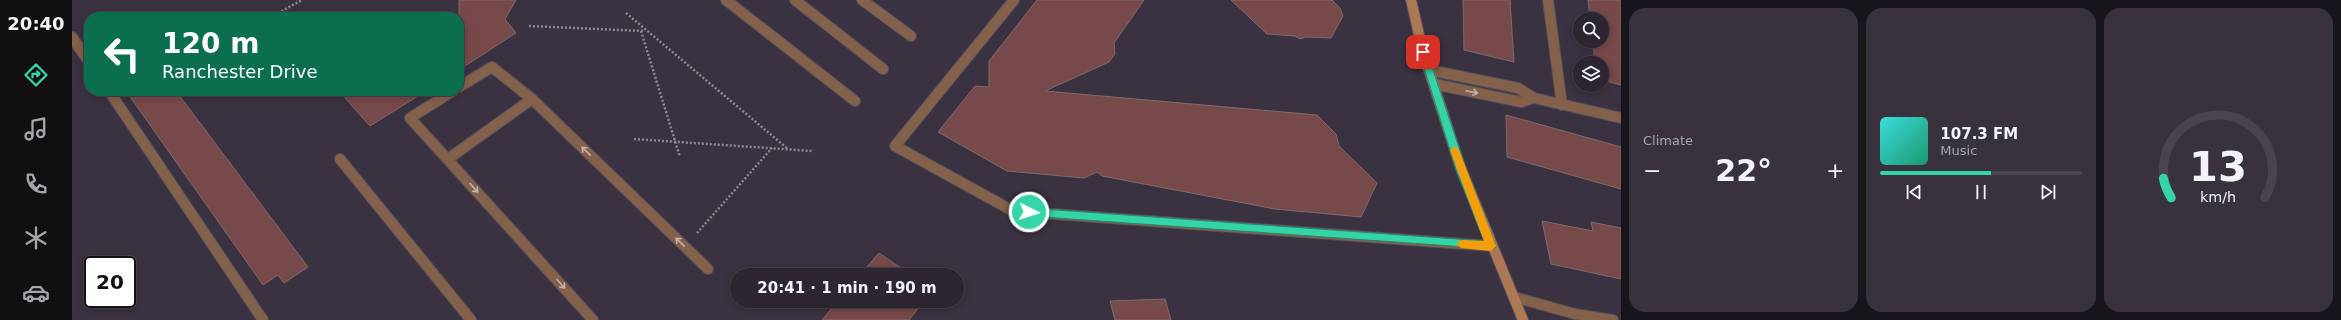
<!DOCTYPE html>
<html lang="en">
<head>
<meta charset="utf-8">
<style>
  :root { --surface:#2c2630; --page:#38323c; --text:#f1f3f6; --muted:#a6a5ab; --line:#48434c; --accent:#35d4a7 }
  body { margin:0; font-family:"DejaVu Sans",sans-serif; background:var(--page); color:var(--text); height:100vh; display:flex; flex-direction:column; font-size:15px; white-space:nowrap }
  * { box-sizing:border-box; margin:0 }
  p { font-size:13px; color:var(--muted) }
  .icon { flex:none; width:22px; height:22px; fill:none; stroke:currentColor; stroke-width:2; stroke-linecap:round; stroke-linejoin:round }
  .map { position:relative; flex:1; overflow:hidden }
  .sheet { display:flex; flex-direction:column; gap:8px; padding:8px; background:#18151a; width:720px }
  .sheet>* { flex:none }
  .hud { position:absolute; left:12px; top:12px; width:380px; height:84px; border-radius:16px; box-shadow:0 2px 10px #0003,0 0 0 1px var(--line); background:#0b6e4f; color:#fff; overflow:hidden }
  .tools { position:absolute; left:1501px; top:12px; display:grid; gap:8px }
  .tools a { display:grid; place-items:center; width:36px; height:36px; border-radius:50%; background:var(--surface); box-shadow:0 2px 10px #0003,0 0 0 1px var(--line); font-size:20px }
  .speed { position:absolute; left:12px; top:256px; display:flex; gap:8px; font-size:20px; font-weight:700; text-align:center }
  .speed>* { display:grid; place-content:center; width:52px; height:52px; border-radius:50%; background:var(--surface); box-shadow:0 2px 10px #0003,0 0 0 1px var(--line); line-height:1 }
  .speed .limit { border:2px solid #111; border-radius:6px; background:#fff; color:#111 }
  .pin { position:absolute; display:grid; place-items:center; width:34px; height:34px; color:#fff; margin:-17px; border-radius:8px; box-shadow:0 2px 6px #0006 }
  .me { position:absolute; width:44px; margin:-22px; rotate:94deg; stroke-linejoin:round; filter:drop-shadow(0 0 3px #0008) }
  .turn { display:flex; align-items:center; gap:14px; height:84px; padding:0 12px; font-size:18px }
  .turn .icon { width:52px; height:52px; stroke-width:2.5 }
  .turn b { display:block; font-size:28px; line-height:34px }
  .big { font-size:30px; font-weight:600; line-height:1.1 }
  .sheet .widget { flex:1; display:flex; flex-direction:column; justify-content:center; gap:6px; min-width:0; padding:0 14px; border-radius:16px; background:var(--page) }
  .sheet .dial { align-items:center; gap:0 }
  .dial svg { height:104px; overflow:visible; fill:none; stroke:var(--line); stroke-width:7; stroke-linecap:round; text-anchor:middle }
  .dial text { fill:var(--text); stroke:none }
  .song { display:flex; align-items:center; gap:12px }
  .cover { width:48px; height:48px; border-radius:6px; background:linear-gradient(135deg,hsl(180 70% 55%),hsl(160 70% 35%)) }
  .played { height:4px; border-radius:2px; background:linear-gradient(90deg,var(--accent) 55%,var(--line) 55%) }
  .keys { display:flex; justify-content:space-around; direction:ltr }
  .heat { display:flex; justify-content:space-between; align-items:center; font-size:22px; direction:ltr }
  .sheet .tiles { flex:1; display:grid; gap:8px; grid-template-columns:repeat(3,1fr) }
  .trip { position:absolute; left:658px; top:268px; width:234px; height:40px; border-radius:20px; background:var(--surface); box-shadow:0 2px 10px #0003,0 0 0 1px var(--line); font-weight:600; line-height:40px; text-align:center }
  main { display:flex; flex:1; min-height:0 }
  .dock { display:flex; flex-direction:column; width:72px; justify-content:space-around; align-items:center; background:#120f13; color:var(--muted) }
  .dock .icon { width:28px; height:28px }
  .dock .current { color:var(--accent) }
  .dock b { font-size:18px; color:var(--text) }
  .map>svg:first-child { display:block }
</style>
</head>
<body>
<main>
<nav class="dock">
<b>20:40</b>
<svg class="icon current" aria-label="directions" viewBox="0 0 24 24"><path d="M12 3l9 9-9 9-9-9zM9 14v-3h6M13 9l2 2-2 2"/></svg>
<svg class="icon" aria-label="music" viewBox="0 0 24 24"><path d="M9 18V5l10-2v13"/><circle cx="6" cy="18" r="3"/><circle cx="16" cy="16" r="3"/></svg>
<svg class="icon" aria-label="phone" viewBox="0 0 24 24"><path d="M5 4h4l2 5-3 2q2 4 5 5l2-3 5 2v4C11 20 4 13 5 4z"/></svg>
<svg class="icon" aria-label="climate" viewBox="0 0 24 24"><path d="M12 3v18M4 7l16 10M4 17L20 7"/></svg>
<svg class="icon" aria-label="car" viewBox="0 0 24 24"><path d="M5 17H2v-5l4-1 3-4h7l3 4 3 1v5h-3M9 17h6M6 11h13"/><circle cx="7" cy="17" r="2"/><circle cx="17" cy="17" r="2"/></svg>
</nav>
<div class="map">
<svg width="1549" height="320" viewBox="0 0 1549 320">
  <rect width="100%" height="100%" fill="#3a3240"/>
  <g fill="#784949" stroke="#7f6a6a">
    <polygon points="387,0 444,0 433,19 444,33 387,70"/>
    <polygon points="965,0 1072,0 1042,43 1043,54 1037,62 973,91 1245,115 1264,134 1267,146 1305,183 1289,217 1203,209 1030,176 1025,172 1012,178 935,171 866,132 903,86 917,87 917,61"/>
    <polygon points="1159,0 1260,0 1268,8 1271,16 1259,38 1233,37 1228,39 1223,36 1195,34"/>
    <polygon points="1391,0 1438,0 1442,62 1392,50"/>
    <polygon points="1516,0 1549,0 1549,85 1530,80 1530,63 1523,63 1521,41 1530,41 1530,19 1518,19"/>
    <polygon points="54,91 104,91 236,267 212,283 206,275 191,285"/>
    <polygon points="267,91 354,91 298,126"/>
    <polygon points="1434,115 1549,147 1549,189 1435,157"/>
    <polygon points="1470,221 1521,231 1519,222 1549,228 1549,279 1479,264"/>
    <polygon points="807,253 839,275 788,275"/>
    <polygon points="1093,299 1099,320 1043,320 1038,301"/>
    <polygon points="766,301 852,301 837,320 750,320"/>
  </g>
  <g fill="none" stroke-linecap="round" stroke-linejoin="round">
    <defs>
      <g id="lane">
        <polyline points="654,0 783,101"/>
        <polyline points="723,0 811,69"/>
        <polyline points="790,0 839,36"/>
        <polyline points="942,0 823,146 941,211 1419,246"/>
        <polyline points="1476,0 1490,105"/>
        <polyline points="0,37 17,62"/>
        <polyline points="1357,70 1446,88 1462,98 1449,102 1362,84"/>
        <polyline points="387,87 420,67 460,99 636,269"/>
        <polyline points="37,91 191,320"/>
        <polyline points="381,91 338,118 521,320"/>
        <polyline points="1462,98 1549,118"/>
        <polyline points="268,159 399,320"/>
        <polyline points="376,159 460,99"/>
        <polyline points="1442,297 1503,314 1541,320"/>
      </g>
      <polyline id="secondary" points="1339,0 1351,52 1389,169 1451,320"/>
    </defs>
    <use href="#lane" stroke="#554e5b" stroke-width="12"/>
    <use href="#secondary" stroke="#554e5b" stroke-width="12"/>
    <g stroke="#8e8792" stroke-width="2.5" stroke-dasharray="2 2" stroke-linecap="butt">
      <polyline points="554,13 716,149"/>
      <polyline points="199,17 230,0"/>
      <polyline points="457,26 571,31"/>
      <polyline points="569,31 608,157"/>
      <polyline points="562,139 740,151"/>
      <polyline points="625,233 700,148"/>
    </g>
    <use href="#lane" stroke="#84614b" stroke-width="10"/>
    <use href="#secondary" stroke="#ae7854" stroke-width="10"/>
  </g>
  <defs><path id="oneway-shaft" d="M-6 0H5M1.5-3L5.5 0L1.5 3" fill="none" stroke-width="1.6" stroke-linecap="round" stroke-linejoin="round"/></defs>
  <g stroke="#c2b2b0">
    <use href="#oneway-shaft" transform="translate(1400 92) rotate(12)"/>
    <use href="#oneway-shaft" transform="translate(514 151) rotate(-136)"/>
    <use href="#oneway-shaft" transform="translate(402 188) rotate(48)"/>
    <use href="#oneway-shaft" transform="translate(608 242) rotate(-136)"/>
    <use href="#oneway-shaft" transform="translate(489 284) rotate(48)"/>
  </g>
  <polygon fill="#35d4a7" stroke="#228a6d" points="1351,49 1355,52 1394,169 1424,246 1422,249 957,216 952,212 957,208 1412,241 1384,169 1347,52"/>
  <polygon fill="#f59e0b" points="1383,146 1387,150 1424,246 1419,251 1389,248 1384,244 1389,240 1412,241 1378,150"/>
</svg>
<div class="tools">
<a><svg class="icon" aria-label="search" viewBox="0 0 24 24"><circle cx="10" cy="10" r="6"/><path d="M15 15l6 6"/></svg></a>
<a><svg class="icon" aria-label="layers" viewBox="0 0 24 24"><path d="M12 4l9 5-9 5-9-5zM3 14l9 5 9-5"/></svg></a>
</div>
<div class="speed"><div class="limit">20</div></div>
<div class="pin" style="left:1351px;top:52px;background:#d93025"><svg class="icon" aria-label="arrive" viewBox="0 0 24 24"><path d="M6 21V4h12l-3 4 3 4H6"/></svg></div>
<svg class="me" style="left:957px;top:212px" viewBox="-20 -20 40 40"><circle r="17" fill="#35d4a7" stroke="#fff" stroke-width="3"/><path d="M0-11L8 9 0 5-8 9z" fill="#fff"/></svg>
<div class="trip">20:41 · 1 min · 190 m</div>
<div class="hud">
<div class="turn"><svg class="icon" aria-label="left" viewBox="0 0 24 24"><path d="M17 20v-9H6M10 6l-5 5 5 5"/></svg><div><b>120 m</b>Ranchester Drive</div></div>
</div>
</div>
<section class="sheet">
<div class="tiles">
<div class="widget"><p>Climate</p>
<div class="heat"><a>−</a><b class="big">22°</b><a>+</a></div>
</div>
<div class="widget">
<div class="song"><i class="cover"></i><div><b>107.3 FM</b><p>Music</p></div></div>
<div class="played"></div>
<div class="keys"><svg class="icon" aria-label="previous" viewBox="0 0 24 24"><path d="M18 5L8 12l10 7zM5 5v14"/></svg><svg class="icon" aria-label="pause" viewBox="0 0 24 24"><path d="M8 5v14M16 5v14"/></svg><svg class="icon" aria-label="next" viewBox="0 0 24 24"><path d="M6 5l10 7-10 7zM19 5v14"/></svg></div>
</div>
<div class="widget dial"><svg viewBox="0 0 100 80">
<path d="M14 69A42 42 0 1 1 86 69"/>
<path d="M14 69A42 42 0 0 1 8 54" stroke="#35d4a7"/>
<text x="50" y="56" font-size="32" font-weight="700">13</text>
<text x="50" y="72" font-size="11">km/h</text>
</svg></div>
</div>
</section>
</main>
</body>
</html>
